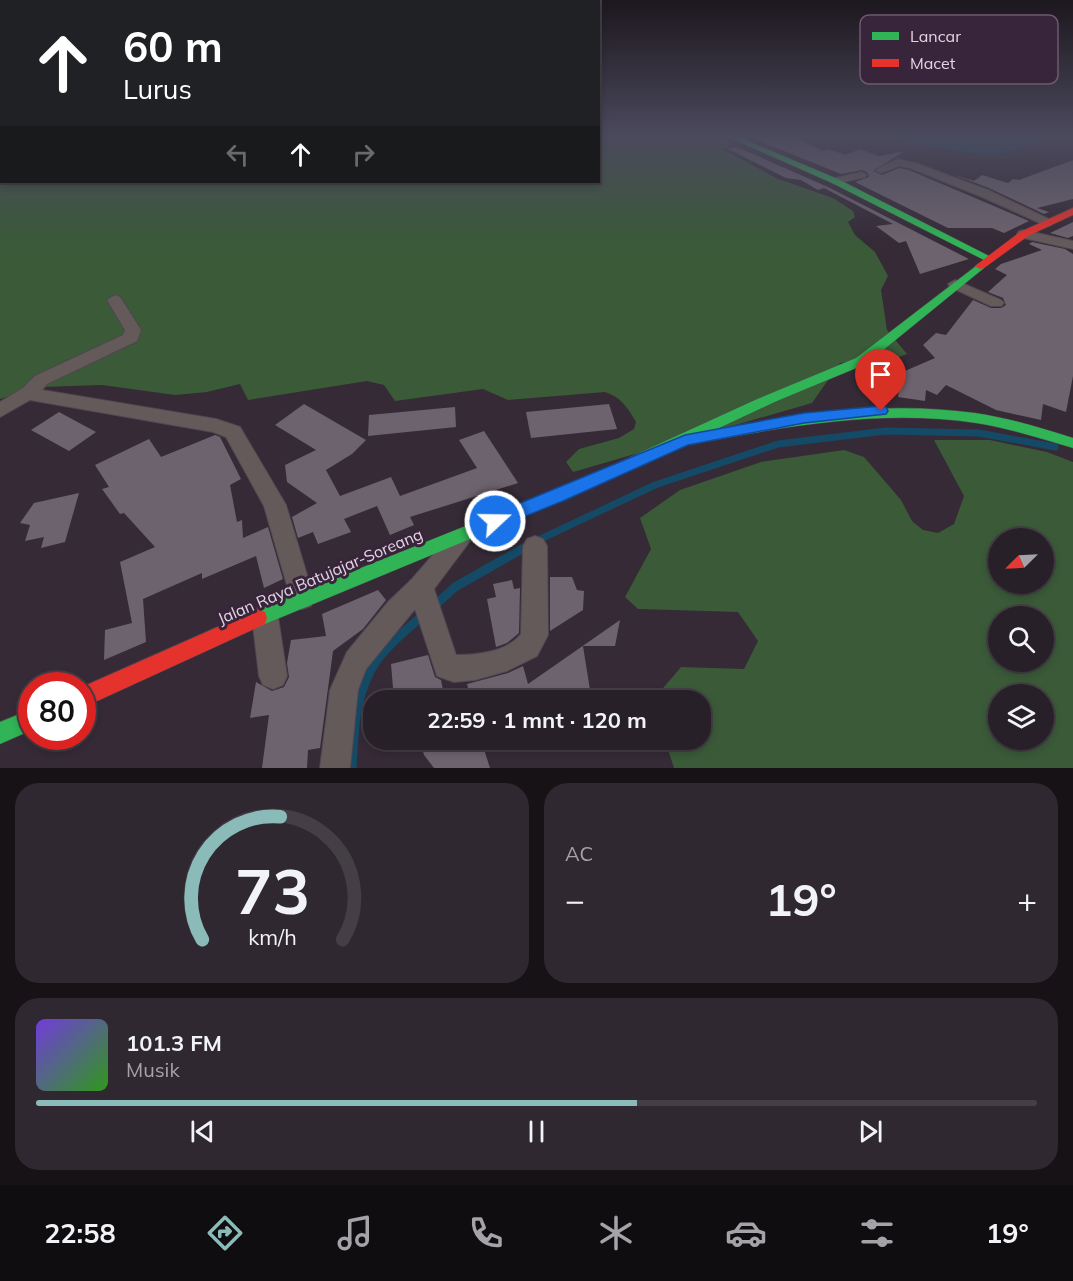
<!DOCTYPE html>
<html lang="id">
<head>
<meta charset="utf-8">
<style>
  :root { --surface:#282028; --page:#302830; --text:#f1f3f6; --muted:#a5a3a8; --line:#443e45; --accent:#8bbbb9 }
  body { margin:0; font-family:Mulish,sans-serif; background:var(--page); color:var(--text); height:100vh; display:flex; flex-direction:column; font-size:22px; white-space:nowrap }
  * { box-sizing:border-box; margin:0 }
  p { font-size:20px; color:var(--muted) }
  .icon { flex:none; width:33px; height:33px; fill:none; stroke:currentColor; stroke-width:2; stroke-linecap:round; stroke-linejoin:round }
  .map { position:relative; height:768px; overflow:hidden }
  .details { display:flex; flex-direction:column; gap:15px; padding:15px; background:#161216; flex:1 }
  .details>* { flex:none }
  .top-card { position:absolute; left:0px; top:0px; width:600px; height:183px; box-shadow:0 3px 9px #0003,0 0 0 2px var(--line); background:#202124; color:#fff; overflow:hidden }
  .needle { width:39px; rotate:246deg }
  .buttons { position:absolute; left:988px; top:528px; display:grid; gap:12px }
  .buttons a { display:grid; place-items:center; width:66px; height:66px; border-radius:50%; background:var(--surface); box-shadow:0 3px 9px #0003,0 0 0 2px var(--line); font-size:30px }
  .speed { position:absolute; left:18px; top:672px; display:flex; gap:12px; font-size:30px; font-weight:700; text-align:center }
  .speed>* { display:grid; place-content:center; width:78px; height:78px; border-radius:50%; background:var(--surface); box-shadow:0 3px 9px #0003,0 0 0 2px var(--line); line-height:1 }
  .speed .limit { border:9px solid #d22; background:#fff; color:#111 }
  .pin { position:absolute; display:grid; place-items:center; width:51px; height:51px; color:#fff; margin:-62px -26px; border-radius:50% 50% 50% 0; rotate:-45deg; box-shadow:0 0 6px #0007 }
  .pin .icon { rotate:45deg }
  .me { position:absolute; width:66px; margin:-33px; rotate:69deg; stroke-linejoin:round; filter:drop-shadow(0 0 4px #0008) }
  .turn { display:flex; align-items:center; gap:21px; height:126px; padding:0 24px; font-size:27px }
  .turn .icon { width:78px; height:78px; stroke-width:2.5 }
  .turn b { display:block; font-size:42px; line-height:51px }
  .lanes { display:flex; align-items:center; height:57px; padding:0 24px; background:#0003; justify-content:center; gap:30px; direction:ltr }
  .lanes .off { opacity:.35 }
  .big { font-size:45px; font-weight:700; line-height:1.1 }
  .details .widget { flex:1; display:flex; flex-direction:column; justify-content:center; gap:9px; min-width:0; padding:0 21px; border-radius:24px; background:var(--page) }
  .details .dial { align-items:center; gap:0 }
  .dial svg { height:156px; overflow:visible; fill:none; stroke:var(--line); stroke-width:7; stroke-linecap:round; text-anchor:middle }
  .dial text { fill:var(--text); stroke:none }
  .song { display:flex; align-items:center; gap:18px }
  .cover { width:72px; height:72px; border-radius:9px; background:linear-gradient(135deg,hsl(260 70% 55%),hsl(110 70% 35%)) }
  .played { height:6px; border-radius:3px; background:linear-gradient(90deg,var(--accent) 60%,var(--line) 60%) }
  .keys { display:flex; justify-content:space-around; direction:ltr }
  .heat { display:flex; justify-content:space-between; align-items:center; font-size:33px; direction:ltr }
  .details .tiles { flex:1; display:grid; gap:15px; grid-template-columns:1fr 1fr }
  .widget:last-child { grid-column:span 2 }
  .trip { position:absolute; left:363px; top:690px; width:348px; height:60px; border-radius:24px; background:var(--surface); box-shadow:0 3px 9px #0003,0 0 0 2px var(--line); font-weight:700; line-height:60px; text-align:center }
  .tab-bar { display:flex; height:96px; justify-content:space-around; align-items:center; background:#100d10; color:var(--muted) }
  .tab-bar .icon { width:42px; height:42px }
  .tab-bar .selected { color:var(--accent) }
  .tab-bar b { font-size:27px; color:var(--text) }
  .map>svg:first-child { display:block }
</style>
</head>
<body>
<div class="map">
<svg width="1073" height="768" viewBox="0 0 1073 768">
  <rect width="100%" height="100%" fill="#352a36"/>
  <g fill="#3a5a38" fill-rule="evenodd">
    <path d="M599 137H719L732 145 722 149 778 179 833 198 853 211 855 217 848 222 855 235 875 252 888 276 881 290 887 330 907 354 894 359 874 357 840 363 812 403 573 472 566 462 579 449 619 438 634 429 636 422C628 408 621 397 605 392L508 400 483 389 395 401 384 385 367 381 248 400 240 384 207 392 175 395 102 385 42 387 0 399V152L2 182H598Z"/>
    <path d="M934 440H990L1047 452 1073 462V768H674L665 740H700V700H653L681 667 744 669 758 641 738 612 638 609 625 597 651 549 640 518 680 490 761 462 844 450 864 457 901 500 912 521 923 530 938 533 954 524 964 496ZM999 538H1044V584H999ZM999 616H1044V662H999ZM999 694H1044V740H999Z"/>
  </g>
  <polygon fill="#154a67" points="870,137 1058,137 992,156"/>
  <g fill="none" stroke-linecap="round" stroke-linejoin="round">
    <polyline stroke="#154a67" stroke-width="7" points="532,543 655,485 778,444 886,431 979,433 1055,447"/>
    <g stroke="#154a67" stroke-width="9">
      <polyline points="434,606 455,587 536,541"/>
      <path d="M352 768C354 732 355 690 377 660 390 642 408 629 424 614"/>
    </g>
  </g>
  <g fill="#6d636e">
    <polygon points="750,137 787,139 794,137 823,151 829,149 845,155 860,149 879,156 905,151 873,171 882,175 899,168 909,170 1029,221 1004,233 992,228 948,228 855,182 869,177 868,173 862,170 841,174"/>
    <polygon points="737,147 828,187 969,259 920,274 906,241 899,243 876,226 893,224 824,188 818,190 801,180 786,178 728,149"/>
    <polygon points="1073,160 1073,199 1037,208 1049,212 1044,214 989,188 952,174 974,181 982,175 1008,183 1013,179 1019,180"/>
    <polygon points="1073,222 1073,236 1068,238 1050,233"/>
    <polygon points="1032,242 1065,249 1073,254 1073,376 1066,412 1043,404 1041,420 996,410 946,385 937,395 926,390 925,401 898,397 900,384 891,377 935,358 923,345 936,333 946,335 973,300 991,308 1001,308 1006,305 1003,298 988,292 1007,275 995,269 1001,264 1042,250 1029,244"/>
    <polygon points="304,404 366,440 352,454 326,470 340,496 391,477 400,496 477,468 459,440 484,431 518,483 410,517 414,525 390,535 377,506 344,519 351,532 318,544 313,532 298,538 292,517 317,503 287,482 285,465 316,450 275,425"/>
    <polygon points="609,404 617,429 531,438 526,412"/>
    <polygon points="455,407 456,427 368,436 369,415"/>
    <polygon points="59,412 96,432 69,451 31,430"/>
    <polygon points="215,435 220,437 241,479 230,485 237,522 242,520 243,538 268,527 283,579 264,588 256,556 202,579 202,573 143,599 146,642 104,660 105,630 132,623 120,562 155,547 124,513 120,514 102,489 109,487 95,465 149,439 161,457"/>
    <polygon points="79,493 65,542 41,548 44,537 25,541 30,525 20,523 34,503"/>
    <polygon points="550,577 572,577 577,590 584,591 583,610 550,631"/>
    <polygon points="512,580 514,589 520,588 519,633 507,643 496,647 487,599 496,597 493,584"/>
    <polygon points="378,590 386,600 363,629 333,651 320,748 308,750 307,768 262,768 269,715 250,718 256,682 272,691 284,687 289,677 287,663 291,640 326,636 322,614"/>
    <polygon points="620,620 615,646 583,646 591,696 579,700 471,700 467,684 508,673 523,666 528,684"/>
    <polygon points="428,655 435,677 441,680 443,690 394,700 391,664"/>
    <polygon points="420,740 481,740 490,768 434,768 424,755"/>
  </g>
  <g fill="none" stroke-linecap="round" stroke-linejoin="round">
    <defs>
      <g id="street">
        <polygon points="898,159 918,164 988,190 1055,222 1049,226 1044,225 980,196 910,168 899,166 881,173 875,170"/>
        <polygon points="861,172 867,175 865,177 835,184 829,181 831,179"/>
        <polygon points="1024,230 1073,241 1073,249 1019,237 1017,234 1019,231"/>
        <polygon points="955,280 1001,300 1004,303 1001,306 991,306 950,287 948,284"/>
        <polygon points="115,295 120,297 141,330 137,341 47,384 42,390 216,419 240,427 286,505 314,598 311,606 302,609 293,606 264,506 226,437 213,432 30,400 0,417 0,402 23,388 35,376 123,335 125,330 107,300"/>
        <path d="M459 531 467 534 470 541 434 589 456 655C477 655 507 652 521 634L523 546 527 539 535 536 543 539 547 546 548 635 537 656 507 671 475 680 454 682 437 676 415 609 366 669 358 690 350 768H320L330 690 347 652 388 602 412 579 451 534Z"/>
        <polygon points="265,605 274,609 278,617 287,676 283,685 273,689 263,685 259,676 252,617 256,609"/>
      </g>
      <g id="fast">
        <polygon points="728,137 738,137 838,179 993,258 988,261 984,260 832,183"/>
        <path d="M980 263 985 266 984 268 866 364 777 401 717 429C802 413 889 401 975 413 1009 418 1041 428 1073 438V448C1041 439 1009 428 976 423 881 409 787 426 694 444L689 443 564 500 265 624 258 627 251 624 249 618 251 612 578 481 755 400 856 358Z"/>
        <polygon points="32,709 32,730 0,744 0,722"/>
      </g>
      <g id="jam">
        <polygon points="1073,208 1073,215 1028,236 984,268 980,269 975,266 1020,232"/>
        <polygon points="258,609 265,612 267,618 265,624 82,708 82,687"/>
      </g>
    </defs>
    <use href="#street" stroke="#504651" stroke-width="2"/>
    <use href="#fast" stroke="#504651" stroke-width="1"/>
    <use href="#jam" stroke="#504651" stroke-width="1"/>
    <use href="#street" fill="#655a5a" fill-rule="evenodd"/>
    <use href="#fast" fill="#30b455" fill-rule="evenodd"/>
    <use href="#jam" fill="#e5322d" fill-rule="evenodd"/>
  </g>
  <linearGradient id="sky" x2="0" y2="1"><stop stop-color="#1d171e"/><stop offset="0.56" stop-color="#4b4a5d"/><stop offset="1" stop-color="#4b4a5d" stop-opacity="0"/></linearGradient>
  <rect width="1073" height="244" fill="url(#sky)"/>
  <polygon fill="#1a73e8" stroke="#114b97" stroke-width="1.5" points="881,406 886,407 888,411 886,414 804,423 688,445 563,501 501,526 495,528 489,526 486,521 489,516 685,435 804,413"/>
  <g text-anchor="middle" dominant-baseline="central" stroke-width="6" stroke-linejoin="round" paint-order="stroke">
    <g font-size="16" fill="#e2d5e3" stroke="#39253b">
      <text transform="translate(320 576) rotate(-23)">Jalan Raya Batujajar-Soreang</text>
    </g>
  </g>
  <rect x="860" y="15" width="198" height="69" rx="9" fill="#39253b" stroke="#6c5a6d" stroke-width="1.5"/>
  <rect x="872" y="32" width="27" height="8" fill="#30b455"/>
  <rect x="872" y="59" width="27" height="8" fill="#e5322d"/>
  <g font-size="16" fill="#e2d5e3">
    <text x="910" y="42">Lancar</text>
    <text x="910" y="69">Macet</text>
  </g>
</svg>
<div class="buttons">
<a><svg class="needle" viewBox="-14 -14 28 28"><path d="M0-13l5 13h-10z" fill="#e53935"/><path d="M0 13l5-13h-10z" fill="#a5a3a8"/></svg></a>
<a><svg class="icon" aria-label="search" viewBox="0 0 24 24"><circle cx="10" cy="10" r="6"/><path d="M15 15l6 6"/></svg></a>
<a><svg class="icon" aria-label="layers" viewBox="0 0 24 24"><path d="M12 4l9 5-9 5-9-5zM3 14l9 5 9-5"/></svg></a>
</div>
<div class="speed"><div class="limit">80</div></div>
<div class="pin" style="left:881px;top:411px;background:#d93025"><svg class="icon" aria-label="arrive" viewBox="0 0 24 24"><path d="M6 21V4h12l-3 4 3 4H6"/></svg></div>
<svg class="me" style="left:495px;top:521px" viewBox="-20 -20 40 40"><circle r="17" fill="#1a73e8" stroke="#fff" stroke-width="3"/><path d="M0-11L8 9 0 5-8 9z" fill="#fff"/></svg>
<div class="trip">22:59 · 1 mnt · 120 m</div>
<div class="top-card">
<div class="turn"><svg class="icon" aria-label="ahead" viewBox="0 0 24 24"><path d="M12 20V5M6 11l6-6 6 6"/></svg><div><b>60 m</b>Lurus</div></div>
<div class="lanes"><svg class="icon off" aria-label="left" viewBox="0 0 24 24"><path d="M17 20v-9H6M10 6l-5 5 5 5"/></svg><svg class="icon" aria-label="ahead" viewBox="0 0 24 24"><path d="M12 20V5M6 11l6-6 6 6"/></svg><svg class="icon off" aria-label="right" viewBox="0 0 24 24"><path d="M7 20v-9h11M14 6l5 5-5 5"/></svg></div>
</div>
</div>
<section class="details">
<div class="tiles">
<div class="widget dial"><svg viewBox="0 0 100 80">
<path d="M14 69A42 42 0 1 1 86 69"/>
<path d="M14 69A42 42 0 0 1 54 6" stroke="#8bbbb9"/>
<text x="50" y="56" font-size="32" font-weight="700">73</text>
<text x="50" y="72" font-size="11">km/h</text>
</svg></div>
<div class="widget"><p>AC</p>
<div class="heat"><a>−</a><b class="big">19°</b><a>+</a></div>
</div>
<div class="widget">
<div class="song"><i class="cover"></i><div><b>101.3 FM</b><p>Musik</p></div></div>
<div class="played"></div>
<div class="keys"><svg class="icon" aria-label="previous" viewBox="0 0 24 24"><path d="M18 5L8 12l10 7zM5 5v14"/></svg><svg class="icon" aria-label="pause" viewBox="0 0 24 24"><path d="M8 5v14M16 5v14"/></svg><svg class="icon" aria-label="next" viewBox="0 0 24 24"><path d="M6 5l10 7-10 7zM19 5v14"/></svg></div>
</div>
</div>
</section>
<nav class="tab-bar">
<b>22:58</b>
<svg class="icon selected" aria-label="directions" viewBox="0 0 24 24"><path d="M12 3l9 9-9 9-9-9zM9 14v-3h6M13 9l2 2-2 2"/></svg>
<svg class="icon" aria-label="music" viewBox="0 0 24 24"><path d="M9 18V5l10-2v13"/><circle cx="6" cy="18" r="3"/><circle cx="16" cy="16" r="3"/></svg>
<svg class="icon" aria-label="phone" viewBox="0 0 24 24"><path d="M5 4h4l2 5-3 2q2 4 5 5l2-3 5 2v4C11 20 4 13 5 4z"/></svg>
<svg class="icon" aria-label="climate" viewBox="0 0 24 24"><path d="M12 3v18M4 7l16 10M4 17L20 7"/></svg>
<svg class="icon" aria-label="car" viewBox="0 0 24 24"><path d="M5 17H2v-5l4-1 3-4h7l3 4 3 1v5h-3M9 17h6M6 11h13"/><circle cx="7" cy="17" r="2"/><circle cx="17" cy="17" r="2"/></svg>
<svg class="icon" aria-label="filters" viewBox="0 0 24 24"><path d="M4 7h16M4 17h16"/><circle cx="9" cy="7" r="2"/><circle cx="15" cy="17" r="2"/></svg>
<b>19°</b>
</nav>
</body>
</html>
